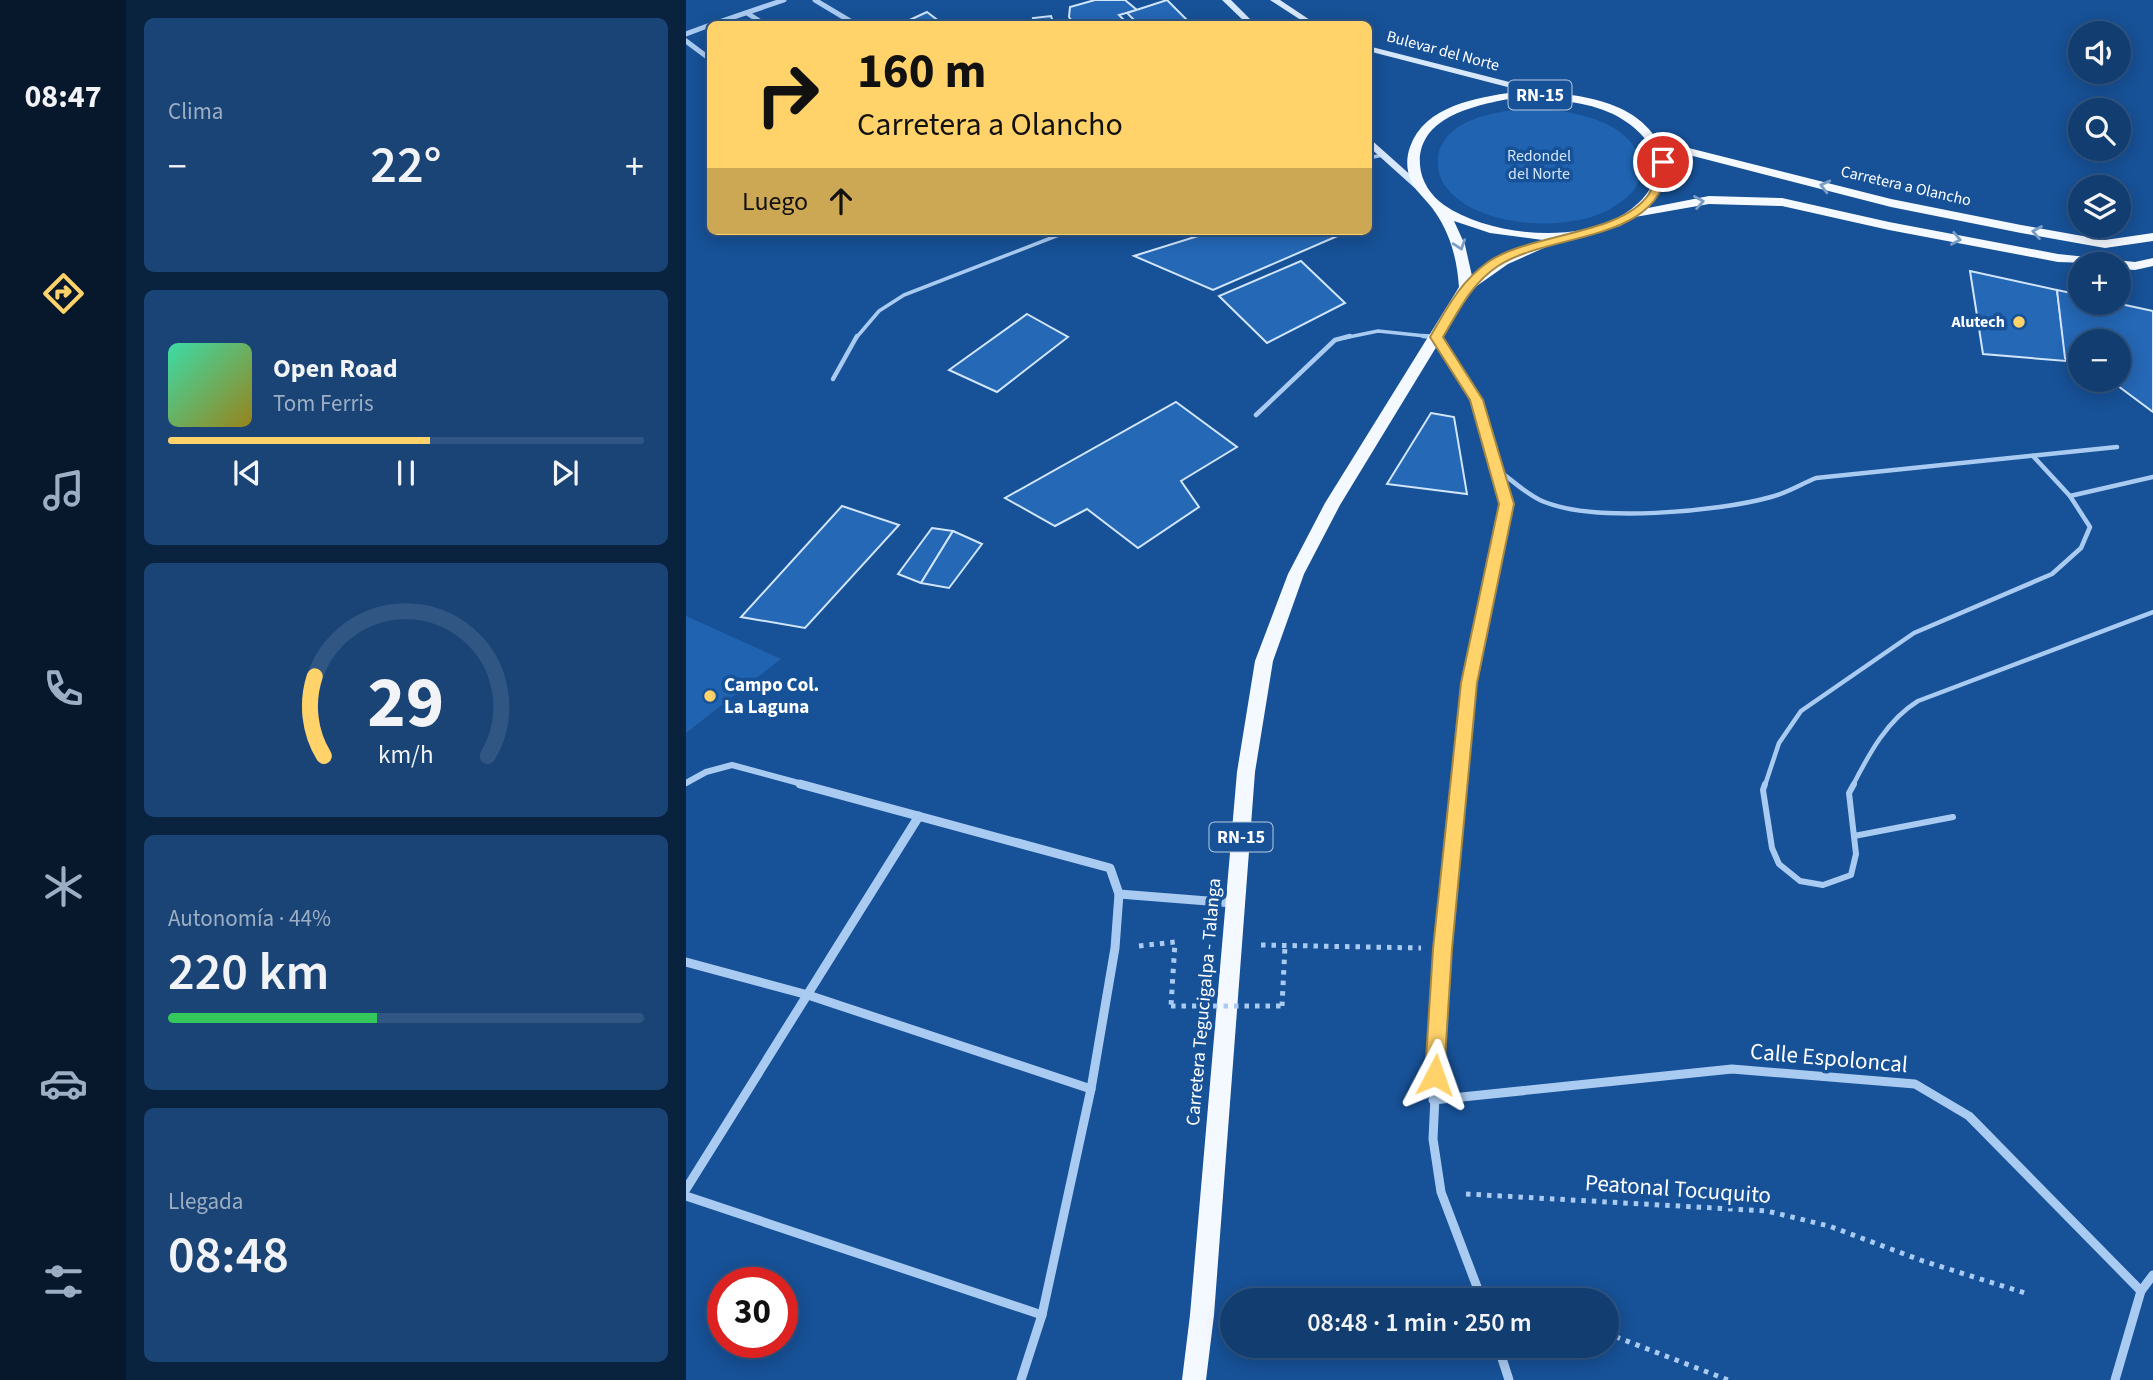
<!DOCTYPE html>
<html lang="es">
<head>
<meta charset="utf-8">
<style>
  :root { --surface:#113d71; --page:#1a4476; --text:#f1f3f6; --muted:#9caec3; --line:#305684; --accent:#ffd26a }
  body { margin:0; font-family:"Source Sans 3",sans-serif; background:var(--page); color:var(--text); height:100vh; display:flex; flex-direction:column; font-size:26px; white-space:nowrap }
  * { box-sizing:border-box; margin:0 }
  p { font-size:23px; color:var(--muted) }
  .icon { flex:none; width:38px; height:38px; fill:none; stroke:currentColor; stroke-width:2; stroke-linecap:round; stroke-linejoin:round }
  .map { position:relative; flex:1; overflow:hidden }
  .sheet { display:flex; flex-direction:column; gap:18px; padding:18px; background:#09223e; width:560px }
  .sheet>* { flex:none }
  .guide { position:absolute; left:21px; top:21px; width:665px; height:214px; border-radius:10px; box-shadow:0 4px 18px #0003,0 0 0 2px var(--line); background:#ffd26a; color:#111; overflow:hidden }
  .controls { position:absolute; left:1382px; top:21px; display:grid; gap:14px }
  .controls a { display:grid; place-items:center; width:63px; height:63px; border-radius:50%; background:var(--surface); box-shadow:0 4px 18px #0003,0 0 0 2px var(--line); font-size:35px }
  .speed { position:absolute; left:21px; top:1267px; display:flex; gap:14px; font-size:35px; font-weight:700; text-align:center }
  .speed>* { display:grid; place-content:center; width:91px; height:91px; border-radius:50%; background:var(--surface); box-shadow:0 4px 18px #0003,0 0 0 2px var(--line); line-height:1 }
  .speed .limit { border:10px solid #d22; background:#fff; color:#111 }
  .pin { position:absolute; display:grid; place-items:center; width:60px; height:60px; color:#fff; margin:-30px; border:4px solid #fff; border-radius:50%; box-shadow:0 2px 7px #0007 }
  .me { position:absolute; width:77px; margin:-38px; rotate:4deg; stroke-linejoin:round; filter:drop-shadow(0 0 5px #0008) }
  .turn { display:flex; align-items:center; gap:24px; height:147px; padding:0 35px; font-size:32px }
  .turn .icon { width:91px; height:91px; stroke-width:2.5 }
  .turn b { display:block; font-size:49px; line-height:60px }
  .then { display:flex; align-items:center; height:66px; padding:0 35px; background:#0003; gap:14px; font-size:26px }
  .big { font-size:52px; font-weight:600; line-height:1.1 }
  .sheet .widget { flex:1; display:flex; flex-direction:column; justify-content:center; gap:10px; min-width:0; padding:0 24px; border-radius:10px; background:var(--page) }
  .sheet .dial { align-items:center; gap:0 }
  .dial svg { height:182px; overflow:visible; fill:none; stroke:var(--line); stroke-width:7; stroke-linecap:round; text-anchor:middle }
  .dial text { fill:var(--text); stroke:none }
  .song { display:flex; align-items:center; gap:21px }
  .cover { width:84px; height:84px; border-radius:10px; background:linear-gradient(135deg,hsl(160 70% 55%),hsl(50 70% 35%)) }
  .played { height:7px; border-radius:4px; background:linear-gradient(90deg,var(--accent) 55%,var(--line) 55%) }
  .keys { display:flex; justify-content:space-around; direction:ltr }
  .heat { display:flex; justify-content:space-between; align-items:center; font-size:38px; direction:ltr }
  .charge { height:10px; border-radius:5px; background:linear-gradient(90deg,#34c759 44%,var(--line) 0) }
  .trip { position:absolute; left:534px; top:1288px; width:399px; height:70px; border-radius:35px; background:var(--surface); box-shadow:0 4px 18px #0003,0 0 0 2px var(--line); font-weight:600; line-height:70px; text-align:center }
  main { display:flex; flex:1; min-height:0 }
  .tab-bar { display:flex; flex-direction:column; width:126px; justify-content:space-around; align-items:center; background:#07182d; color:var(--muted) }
  .tab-bar .icon { width:49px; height:49px }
  .tab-bar .current { color:var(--accent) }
  .tab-bar b { font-size:32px; color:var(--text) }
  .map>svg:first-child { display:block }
</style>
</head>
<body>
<main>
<nav class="tab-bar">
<b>08:47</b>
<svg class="icon current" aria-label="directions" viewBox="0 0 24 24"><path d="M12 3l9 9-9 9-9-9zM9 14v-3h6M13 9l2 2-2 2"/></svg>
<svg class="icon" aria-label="music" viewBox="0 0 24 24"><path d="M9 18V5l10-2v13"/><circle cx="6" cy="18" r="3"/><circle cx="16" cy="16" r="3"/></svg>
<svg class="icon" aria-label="phone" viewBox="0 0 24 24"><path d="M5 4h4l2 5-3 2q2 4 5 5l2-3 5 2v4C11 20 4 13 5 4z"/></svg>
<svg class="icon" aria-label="climate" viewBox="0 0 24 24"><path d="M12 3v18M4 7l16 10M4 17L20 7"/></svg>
<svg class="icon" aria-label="car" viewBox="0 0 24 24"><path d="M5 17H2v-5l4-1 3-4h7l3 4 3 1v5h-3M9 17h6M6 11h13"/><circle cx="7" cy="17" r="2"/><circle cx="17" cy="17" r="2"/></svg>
<svg class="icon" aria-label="filters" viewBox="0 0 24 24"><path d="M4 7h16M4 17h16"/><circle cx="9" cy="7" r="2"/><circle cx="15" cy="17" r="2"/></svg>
</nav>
<section class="sheet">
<div class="widget"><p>Clima</p>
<div class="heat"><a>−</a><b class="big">22°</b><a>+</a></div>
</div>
<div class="widget">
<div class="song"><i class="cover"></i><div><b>Open Road</b><p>Tom Ferris</p></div></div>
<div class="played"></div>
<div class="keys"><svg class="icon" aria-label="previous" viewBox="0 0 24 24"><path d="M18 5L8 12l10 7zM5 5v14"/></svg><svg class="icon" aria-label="pause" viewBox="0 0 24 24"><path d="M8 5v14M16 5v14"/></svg><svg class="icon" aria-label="next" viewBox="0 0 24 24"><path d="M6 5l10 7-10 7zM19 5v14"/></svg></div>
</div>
<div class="widget dial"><svg viewBox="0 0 100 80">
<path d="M14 69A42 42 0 1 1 86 69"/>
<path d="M14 69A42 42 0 0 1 10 34" stroke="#ffd26a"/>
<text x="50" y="56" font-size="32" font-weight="700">29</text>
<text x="50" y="72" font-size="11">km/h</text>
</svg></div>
<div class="widget"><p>Autonomía · 44%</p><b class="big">220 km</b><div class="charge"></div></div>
<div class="widget"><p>Llegada</p><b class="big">08:48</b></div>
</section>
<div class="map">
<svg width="1467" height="1380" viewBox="0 0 1467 1380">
  <rect width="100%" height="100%" fill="#175197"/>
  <g fill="#1f63b1">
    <path d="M844 108C883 110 959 121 954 174 953 191 937 201 924 209 883 233 790 228 760 187 753 178 751 168 752 157 758 118 812 111 844 108Z"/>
    <polygon points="0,616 95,659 0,733"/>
  </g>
  <g fill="#2568b6" stroke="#d1e5fc" stroke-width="2">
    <polygon points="409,0 439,0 451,10 433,15 442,24 388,24 383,17 384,7"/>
    <polygon points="481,0 505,24 452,24 441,13"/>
    <polygon points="241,12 254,22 215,24"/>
    <polygon points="365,16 367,22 355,24 349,24 347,18"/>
    <polygon points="528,231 663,231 527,290 448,256"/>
    <polygon points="615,261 659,303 581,343 533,296"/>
    <polygon points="1284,271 1371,290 1380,361 1297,354"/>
    <polygon points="1371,290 1395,295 1395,303 1430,303 1467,311 1467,412 1424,380 1433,380 1433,341 1395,341 1395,371 1379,358"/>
    <polygon points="341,314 382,337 311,392 263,370"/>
    <polygon points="490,402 551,447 495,481 513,507 452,548 401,509 369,526 319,498"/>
    <polygon points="745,413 768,417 781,494 701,484"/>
    <polygon points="156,506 213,525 119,628 55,617"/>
    <polygon points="246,528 267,531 235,583 212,574"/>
    <polygon points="267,531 296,544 263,588 235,583"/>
  </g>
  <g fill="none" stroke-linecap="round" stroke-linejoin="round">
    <g stroke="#aacbf1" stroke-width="5" stroke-dasharray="4.5 6" stroke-linecap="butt">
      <polyline points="575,945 735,948"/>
      <polyline points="453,946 489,942 485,1006"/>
      <polyline points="596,1006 599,946"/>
      <polyline points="780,1194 1081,1211 1143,1226 1237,1261 1339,1293"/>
      <polyline points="820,1294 835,1300"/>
      <polyline points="920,1333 1042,1380"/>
    </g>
    <g stroke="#aacbf1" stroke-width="3.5">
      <polyline points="682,158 697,155"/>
      <polyline points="170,338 193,311 218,295 383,231"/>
      <polyline points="658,338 692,331 749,337"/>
    </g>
    <g stroke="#aacbf1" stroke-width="4.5">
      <polyline points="737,336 749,337"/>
      <polyline points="147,379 171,336"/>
      <polyline points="570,415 649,340 664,336"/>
      <path d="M812 470C826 480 840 494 856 501 908 523 1031 512 1085 497 1101 493 1115 484 1130 478L1431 447"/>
      <polyline points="1384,496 1467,477"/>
      <polyline points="1079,785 1093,743 1115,711 1228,633 1366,574 1395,548 1404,527 1384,496 1347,456"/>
      <path d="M1167 785C1183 754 1201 720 1232 701L1467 612"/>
    </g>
    <g stroke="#aacbf1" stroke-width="6">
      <polyline points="1079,784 1077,790 1086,848 1093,864 1114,881 1137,885 1165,875 1170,854 1163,793 1168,784"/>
      <polyline points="1168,836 1267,817"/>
    </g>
    <g stroke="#aacbf1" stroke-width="5">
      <polyline points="129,0 169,24"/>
      <polyline points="61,13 78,24"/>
      <polyline points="27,24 98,0"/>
      <polyline points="0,34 24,25"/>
      <polyline points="0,41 24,59"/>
    </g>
    <g stroke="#aacbf1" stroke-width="6">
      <polyline points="751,337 791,400 821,504 783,683 773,785"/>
      <polyline points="0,783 20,772 46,765 120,785"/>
    </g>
    <g stroke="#aacbf1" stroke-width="9">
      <polyline points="114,784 424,868 433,894 429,948 405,1089 356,1315 335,1380"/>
      <polyline points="773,784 756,949 747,1139 755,1192 796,1300"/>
      <polyline points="433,894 547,903"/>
      <polyline points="0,962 122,995 405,1089"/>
      <polyline points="747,1100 1046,1069 1229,1084 1283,1116 1455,1291"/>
      <polyline points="0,1189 233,816"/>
      <polyline points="0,1196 356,1315"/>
      <polyline points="812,1346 823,1380"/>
      <polyline points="1429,1380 1455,1291 1467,1275"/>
    </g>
    <g fill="#d8e8fc" fill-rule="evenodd">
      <polygon points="536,0 545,0 569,24 561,24"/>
      <polygon points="584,0 594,0 630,24 621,24"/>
      <polygon points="682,46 867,93 869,95 864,98 682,51"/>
      <polygon points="682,137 738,187 738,191 732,191 682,146"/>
    </g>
    <path fill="#f4f9ff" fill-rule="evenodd" d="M828 92C875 92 944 95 971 140L1205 199 1335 225 1419 240 1467 233V241L1419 248 1335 233 1205 207 976 148C990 173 977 189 962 208L1023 196 1096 198 1203 222 1372 254 1449 262 1467 258V266L1449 270 1433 269V264L1372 262 1203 230 1096 206 1023 204 949 217 934 226 860 247 822 264 785 290 654 505 618 574 587 661 569 772 528 1315 520 1380H496L504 1315 551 772 569 661 602 574 639 503 773 287C771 260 765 235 749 212 742 201 732 194 726 183 720 171 720 158 724 147 739 105 791 98 828 92ZM828 98C861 99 897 100 927 114 984 143 984 192 927 220 881 243 800 234 758 205 745 196 735 181 734 165 731 116 791 105 828 98ZM768 221 804 233 857 240 825 252 786 276 779 245Z"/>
    <polyline stroke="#aacbf1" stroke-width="5" stroke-dasharray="4.5 6" stroke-linecap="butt" points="485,1006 596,1006"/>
  </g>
  <defs><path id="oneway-chevron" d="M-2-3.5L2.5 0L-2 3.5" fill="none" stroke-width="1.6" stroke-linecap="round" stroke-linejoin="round" transform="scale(1.75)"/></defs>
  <g stroke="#7a9dc6">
    <use href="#oneway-chevron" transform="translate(1139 186) rotate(-166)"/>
    <use href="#oneway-chevron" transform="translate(1013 202) rotate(-10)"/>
    <use href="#oneway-chevron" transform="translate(1351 232) rotate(-170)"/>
    <use href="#oneway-chevron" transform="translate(1270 239) rotate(11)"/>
    <use href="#oneway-chevron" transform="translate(774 245) rotate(71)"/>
  </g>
  <path fill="#ffd26a" stroke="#a68845" stroke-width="2" d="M973 159 982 162C978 244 866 231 812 266 785 284 773 310 757 337L797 400 828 504 791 683 766 949 758 1075 756 1082 749 1085 742 1082 739 1075 747 949 775 683 813 504 784 400 744 337C761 308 774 282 802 262 844 233 936 235 963 194 970 182 968 171 973 159Z"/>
  <g fill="#ffd26a" stroke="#175197" stroke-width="2.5">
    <circle cx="1333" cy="322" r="7"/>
    <circle cx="24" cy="696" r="7"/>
  </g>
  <g text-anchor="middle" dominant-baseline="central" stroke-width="7" stroke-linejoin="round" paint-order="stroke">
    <g font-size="16" fill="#fff" stroke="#175197">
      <text transform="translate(757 51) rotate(15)">Bulevar del Norte</text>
      <text transform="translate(1220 186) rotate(13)">Carretera a Olancho</text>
    </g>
    <g font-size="16" fill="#d1e5fc" stroke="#175197">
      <text x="853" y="156">Redondel<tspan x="853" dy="18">del Norte</tspan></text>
    </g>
    <g font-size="16" font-weight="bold" fill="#fff" stroke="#175197" text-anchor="end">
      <text x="1319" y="322">Alutech</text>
    </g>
    <g fill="#175197" stroke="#b9cbe0" stroke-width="2">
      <rect x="822.5" y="80.5" width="63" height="29" rx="5"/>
      <rect x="523.5" y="822.5" width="63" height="29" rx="5"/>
    </g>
    <g font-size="18" font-weight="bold" fill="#fff">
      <text x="854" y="95">RN-15</text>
      <text x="555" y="837">RN-15</text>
    </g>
    <g font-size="19" font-weight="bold" fill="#fff" stroke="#175197" text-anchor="start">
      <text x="38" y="685">Campo Col.<tspan x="38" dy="22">La Laguna</tspan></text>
    </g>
    <g font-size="19" fill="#fff" stroke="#175197">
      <text transform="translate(518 1002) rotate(-85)">Carretera Tegucigalpa - Talanga</text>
    </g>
    <g font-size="23" fill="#fff" stroke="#175197">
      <text transform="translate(1143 1058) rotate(5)">Calle Espoloncal</text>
      <text transform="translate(992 1189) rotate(4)">Peatonal Tocuquito</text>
    </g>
  </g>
</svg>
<div class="controls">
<a><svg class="icon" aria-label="sound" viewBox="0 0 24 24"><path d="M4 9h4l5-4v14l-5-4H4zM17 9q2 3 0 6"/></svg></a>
<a><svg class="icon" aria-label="search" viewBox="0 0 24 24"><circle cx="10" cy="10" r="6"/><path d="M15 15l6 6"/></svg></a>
<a><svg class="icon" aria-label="layers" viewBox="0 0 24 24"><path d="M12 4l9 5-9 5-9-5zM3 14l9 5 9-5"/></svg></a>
<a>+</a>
<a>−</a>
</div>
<div class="speed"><div class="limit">30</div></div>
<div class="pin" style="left:977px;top:162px;background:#d93025"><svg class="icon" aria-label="arrive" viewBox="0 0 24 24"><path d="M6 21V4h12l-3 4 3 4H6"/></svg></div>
<svg class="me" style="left:749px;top:1075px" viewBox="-20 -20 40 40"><path d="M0-17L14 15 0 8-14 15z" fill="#ffd26a" stroke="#fff" stroke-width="4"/></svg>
<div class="trip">08:48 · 1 min · 250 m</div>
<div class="guide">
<div class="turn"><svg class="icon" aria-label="right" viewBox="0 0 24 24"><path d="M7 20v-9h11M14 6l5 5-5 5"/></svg><div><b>160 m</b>Carretera a Olancho</div></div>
<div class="then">Luego<svg class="icon" aria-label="ahead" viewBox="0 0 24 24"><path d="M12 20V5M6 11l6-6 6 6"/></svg></div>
</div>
</div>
</main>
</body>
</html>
